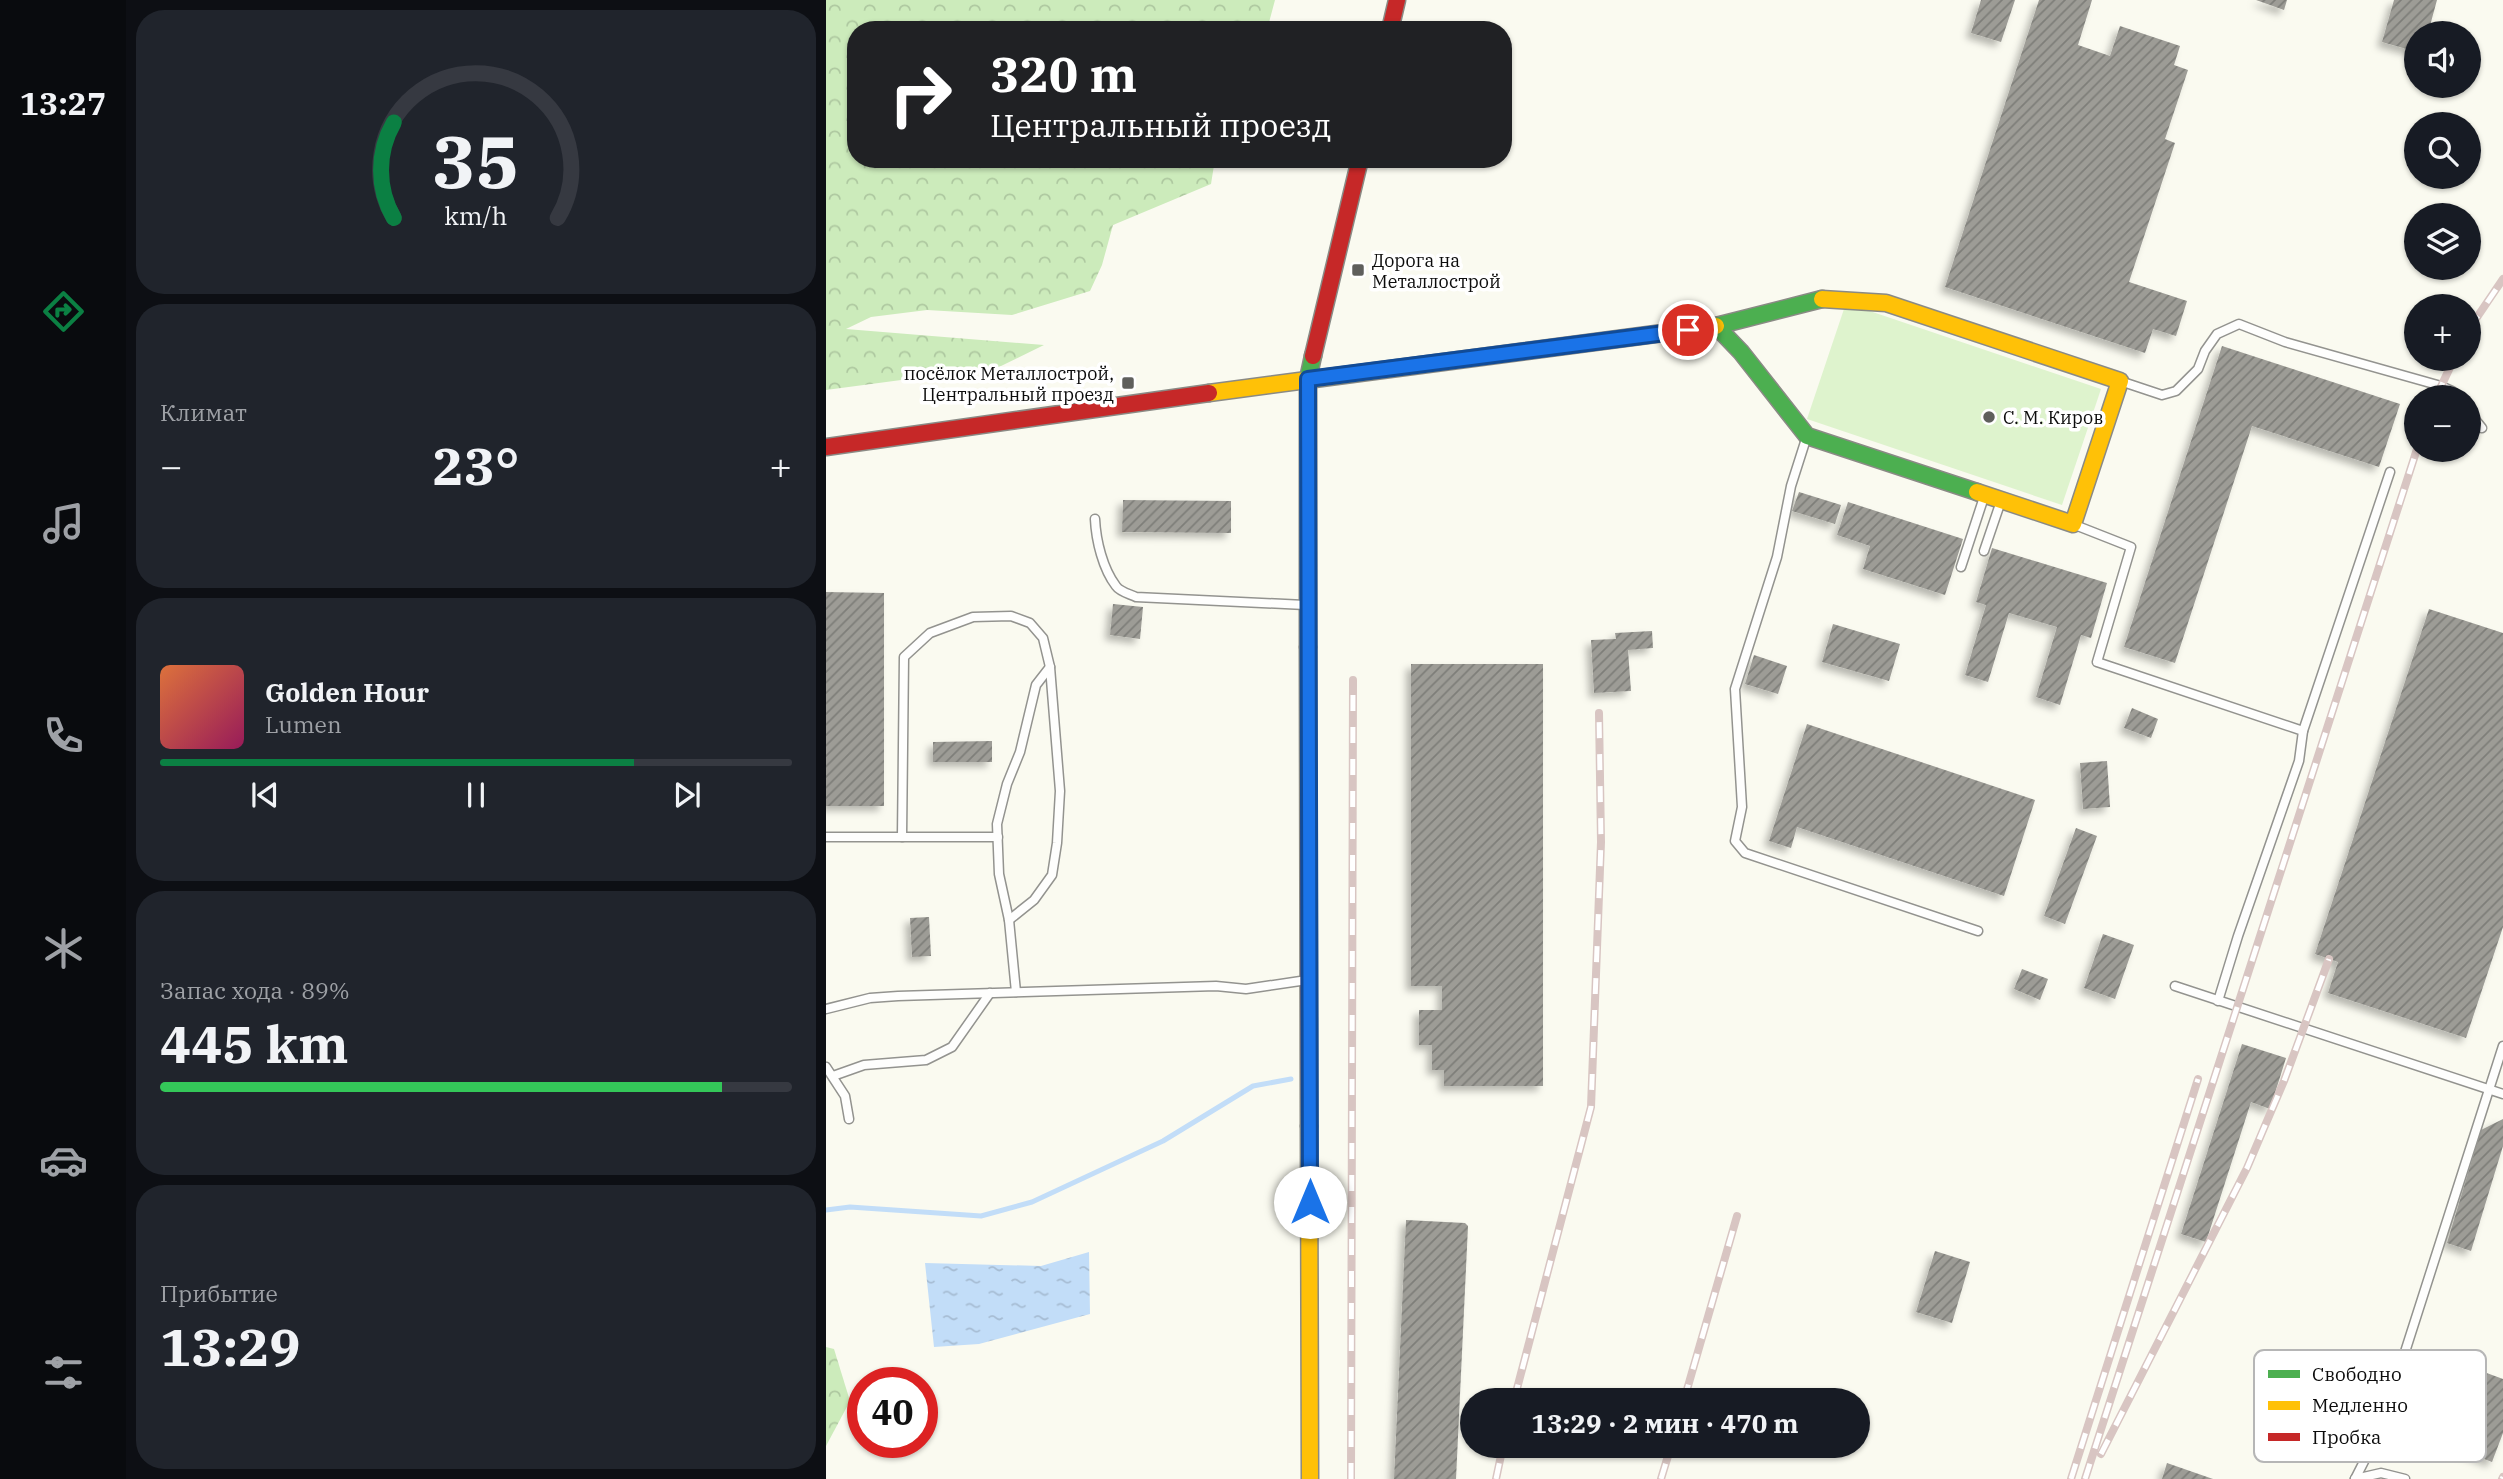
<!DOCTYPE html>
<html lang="ru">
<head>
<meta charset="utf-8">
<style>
  :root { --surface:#171b24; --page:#20242c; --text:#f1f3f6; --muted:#9ea1a6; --line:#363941; --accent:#0b8043 }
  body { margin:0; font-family:"IBM Plex Serif",serif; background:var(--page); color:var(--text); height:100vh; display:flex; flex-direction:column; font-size:26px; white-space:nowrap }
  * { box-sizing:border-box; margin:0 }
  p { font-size:23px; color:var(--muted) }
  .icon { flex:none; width:38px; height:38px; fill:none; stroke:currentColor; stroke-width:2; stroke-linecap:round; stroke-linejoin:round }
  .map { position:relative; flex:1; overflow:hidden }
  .sheet { display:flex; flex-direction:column; gap:10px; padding:10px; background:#0d0f14; width:700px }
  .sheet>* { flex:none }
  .guide { position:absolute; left:21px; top:21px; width:665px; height:147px; border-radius:28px; box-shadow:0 2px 5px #0004; background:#202124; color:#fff; overflow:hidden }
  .tools { position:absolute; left:1578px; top:21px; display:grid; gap:14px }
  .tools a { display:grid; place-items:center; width:77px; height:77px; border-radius:50%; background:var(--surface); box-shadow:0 2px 5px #0004; font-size:35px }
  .speed { position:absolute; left:21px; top:1367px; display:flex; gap:14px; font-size:35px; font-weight:700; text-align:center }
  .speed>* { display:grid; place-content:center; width:91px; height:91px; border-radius:50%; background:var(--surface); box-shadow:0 2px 5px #0004; line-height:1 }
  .speed .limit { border:10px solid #d22; background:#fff; color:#111 }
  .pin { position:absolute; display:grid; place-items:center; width:60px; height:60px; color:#fff; margin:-30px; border:4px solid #fff; border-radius:50%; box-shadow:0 2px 7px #0007 }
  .me { position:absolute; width:77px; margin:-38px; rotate:0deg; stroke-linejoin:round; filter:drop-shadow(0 0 5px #0008) }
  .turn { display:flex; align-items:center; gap:24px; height:147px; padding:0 28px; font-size:32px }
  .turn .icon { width:91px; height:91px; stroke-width:2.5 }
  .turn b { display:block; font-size:49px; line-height:60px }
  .big { font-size:52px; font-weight:800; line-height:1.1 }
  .sheet .card { flex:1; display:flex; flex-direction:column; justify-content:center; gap:10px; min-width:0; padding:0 24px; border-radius:28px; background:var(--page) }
  .sheet .dial { align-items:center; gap:0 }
  .dial svg { height:182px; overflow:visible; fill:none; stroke:var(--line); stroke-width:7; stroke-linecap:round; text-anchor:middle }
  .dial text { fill:var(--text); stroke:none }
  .song { display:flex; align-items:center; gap:21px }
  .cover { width:84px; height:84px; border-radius:10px; background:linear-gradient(135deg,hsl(20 70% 55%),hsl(330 70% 35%)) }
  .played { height:7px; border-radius:4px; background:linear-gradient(90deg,var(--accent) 75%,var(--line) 75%) }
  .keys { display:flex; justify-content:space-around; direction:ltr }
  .heat { display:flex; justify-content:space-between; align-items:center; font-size:38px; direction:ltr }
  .charge { height:10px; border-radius:5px; background:linear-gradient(90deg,#34c759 89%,var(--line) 0) }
  .trip { position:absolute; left:634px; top:1388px; width:410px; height:70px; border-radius:35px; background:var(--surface); box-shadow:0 2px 5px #0004; font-weight:800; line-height:70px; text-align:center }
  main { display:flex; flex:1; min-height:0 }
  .tabs { display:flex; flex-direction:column; width:126px; justify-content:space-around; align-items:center; background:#090b0e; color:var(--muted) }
  .tabs .icon { width:49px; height:49px }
  .tabs .on { color:var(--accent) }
  .tabs b { font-size:32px; color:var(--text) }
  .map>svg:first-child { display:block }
</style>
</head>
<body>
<main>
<nav class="tabs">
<b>13:27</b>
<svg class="icon on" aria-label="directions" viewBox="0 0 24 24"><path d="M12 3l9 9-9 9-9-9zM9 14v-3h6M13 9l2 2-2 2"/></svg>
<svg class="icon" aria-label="music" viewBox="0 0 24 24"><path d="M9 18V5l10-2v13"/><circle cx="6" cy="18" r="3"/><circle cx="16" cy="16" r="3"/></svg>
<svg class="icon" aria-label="phone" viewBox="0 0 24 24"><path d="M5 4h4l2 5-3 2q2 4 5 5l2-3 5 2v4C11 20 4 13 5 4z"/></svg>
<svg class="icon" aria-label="climate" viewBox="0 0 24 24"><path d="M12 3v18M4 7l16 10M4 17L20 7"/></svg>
<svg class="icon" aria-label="car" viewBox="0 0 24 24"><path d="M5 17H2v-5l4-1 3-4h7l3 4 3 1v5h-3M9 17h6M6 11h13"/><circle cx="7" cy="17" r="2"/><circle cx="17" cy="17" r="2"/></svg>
<svg class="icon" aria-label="filters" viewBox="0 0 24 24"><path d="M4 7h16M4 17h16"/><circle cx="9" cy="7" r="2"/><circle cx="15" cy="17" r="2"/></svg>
</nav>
<section class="sheet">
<div class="card dial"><svg viewBox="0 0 100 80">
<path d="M14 69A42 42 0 1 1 86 69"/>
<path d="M14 69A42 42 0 0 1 14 27" stroke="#0b8043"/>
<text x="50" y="56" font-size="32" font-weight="700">35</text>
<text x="50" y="72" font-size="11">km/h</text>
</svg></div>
<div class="card"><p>Климат</p>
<div class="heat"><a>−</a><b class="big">23°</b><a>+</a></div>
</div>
<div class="card">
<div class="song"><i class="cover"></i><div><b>Golden Hour</b><p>Lumen</p></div></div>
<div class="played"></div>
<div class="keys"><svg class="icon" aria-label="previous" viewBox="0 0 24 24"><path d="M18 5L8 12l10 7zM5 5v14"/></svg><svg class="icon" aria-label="pause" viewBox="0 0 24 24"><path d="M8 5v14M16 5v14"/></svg><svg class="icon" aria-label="next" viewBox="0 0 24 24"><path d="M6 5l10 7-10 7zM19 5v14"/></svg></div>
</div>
<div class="card"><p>Запас хода · 89%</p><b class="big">445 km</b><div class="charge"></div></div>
<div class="card"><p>Прибытие</p><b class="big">13:29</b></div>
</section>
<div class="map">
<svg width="1677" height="1479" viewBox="0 0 1677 1479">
  <defs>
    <pattern id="forest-crowns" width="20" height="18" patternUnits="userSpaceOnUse" patternTransform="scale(1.75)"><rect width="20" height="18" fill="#ccebbb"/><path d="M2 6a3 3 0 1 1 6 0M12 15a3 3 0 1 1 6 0" fill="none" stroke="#aec8a0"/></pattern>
    <pattern id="water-ripples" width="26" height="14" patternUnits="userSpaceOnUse" patternTransform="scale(1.75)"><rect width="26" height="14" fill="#c2ddf8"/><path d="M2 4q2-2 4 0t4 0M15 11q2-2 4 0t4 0" fill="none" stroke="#a6bcd3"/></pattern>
    <pattern id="building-hatch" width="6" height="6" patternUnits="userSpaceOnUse" patternTransform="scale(1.75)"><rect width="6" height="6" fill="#9d9c96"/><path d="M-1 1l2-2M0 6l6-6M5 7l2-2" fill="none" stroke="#7e7e79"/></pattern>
    <filter id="shadow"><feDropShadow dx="-5" dy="5" stdDeviation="3.5" flood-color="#0004"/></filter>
  </defs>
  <rect width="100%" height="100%" fill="#fafaf0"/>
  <g fill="url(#forest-crowns)">
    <polygon points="0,0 449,0 441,30 30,30 30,159 389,159 385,184 287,225 276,265 264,291 186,315 101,310 45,317 20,329 218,345 173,367 0,390"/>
    <polygon points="0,1347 8,1349 24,1401 0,1446"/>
  </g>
  <polygon fill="#def3cd" points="1020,303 1275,389 1236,505 981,419"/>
  <polygon fill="url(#water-ripples)" points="263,1252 264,1314 153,1344 108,1347 99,1263 215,1266"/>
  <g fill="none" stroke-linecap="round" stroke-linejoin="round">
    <polyline stroke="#c2ddf8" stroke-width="5" points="0,1210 24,1207 155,1216 206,1202 337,1141 427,1086 465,1079"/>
  </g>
  <g fill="url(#building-hatch)" filter="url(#shadow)">
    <polygon points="1155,0 1189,0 1175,42 1145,33"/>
    <polygon points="1213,0 1266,0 1252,45 1284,56 1294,26 1354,46 1348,65 1362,70 1339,139 1349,143 1303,282 1361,301 1350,336 1327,329 1319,353 1119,287"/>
    <polygon points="1430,0 1461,0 1458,10"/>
    <polygon points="1568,0 1611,0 1602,33 1591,33 1591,52 1556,42"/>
    <polygon points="1396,346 1574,404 1553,467 1426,426 1349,663 1298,647"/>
    <polygon points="973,492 1015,505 1009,524 966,511"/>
    <polygon points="297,500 405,501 405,533 296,532"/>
    <polygon points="1022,502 1137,539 1119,595 1037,569 1044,546 1011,535"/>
    <polygon points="1166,548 1281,583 1265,638 1255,635 1234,705 1210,697 1231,627 1183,613 1162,682 1139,675 1160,605 1150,602"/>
    <polygon points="0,592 58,593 58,806 0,806"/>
    <polygon points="287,604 317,607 314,639 284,635"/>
    <polygon points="1603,609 1677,633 1677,927 1640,1038 1502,993 1512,962 1489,954"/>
    <polygon points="1007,624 1074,644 1063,681 996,662"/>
    <polygon points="826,631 827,648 802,650 805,691 768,693 765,640 790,639 789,633"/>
    <polygon points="928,655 961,666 952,694 919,684"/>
    <polygon points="585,664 717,664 717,1086 618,1086 618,1070 606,1070 606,1045 593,1045 593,1010 616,1010 616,986 585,986"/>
    <polygon points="1306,708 1332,719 1325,738 1298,728"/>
    <polygon points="981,724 1209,800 1178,896 971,827 965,848 943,841"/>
    <polygon points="166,741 166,762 107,762 107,742"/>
    <polygon points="1281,761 1284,807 1257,809 1254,763"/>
    <polygon points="1250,828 1271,836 1239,924 1218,916"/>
    <polygon points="103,917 105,956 86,957 84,918"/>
    <polygon points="1277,934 1308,945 1289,999 1258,988"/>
    <polygon points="1196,969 1222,979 1214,1000 1188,989"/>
    <polygon points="1416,1044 1460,1058 1444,1109 1425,1102 1380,1242 1355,1234"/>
    <polygon points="1677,1119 1677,1146 1645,1251 1621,1243 1655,1130"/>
    <polygon points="580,1220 639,1223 642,1226 630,1479 568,1479"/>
    <polygon points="1109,1251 1144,1262 1126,1323 1090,1312"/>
    <polygon points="1658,1372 1677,1379 1677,1433 1666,1462 1629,1448"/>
    <polygon points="1341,1463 1387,1479 1336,1479"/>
  </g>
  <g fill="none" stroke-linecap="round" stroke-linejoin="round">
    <defs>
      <g id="lane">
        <polyline points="1297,382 1336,395 1350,391 1372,369 1379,351 1391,334 1413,324 1459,342 1615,386 1626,391 1632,397"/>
        <polyline points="1643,412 1656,428"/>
        <polyline points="980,439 965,486 951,557 909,689 916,807 909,841 919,853 1152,931"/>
        <path d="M269 519C270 541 277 569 290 586 294 592 304 594 310 597L479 605"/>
        <polyline points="1249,525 1305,547 1271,662 1477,731 1473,761 1412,936 1392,1001"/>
        <polyline points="1158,551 1175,501"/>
        <polyline points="1135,567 1158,497"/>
        <polyline points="1477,731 1564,472"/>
        <polyline points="0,837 172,837"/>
        <polyline points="76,837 78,657 104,633 147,617 185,616 204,623 217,638 224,667 234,791 231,843 226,875 208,900 183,920"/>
        <polyline points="1349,986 1677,1094"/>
        <polyline points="190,992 183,920 173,874 171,824 181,784 194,752 210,685 224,667"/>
        <polyline points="0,1009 44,998 72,996 390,986 420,989 481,980"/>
        <polyline points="0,1067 19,1096 23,1119"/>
        <polyline points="7,1076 38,1065 100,1060 126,1047 164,993"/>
        <polyline points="1529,1479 1554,1430 1677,1046"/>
        <polyline points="1529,1479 1555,1473 1579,1479"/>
      </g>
      <g id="fast">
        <polyline points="996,299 890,326 915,352 981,436 1151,492"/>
        <polyline points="482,647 482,379 487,356"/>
      </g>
      <g id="slow">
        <polyline points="996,299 1060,303 1294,381 1247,524 1151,492"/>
        <polyline points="383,393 890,326"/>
        <polyline points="483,1126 484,1479"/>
      </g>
      <g id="jam">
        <polyline points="564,30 571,0"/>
        <polyline points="487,356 534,159"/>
        <polyline points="0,447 383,393"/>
        <polyline points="482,647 483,1126"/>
      </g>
    </defs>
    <use href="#lane" stroke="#93938f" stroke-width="11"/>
    <use href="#fast" stroke="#8a8a85" stroke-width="19"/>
    <use href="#slow" stroke="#8a8a85" stroke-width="19"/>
    <use href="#jam" stroke="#8a8a85" stroke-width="19"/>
    <use href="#lane" stroke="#fefefd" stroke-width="8"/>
    <use href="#fast" stroke="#4caf50" stroke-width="16"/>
    <use href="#slow" stroke="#ffc107" stroke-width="16"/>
    <use href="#jam" stroke="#c62828" stroke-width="16"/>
    <defs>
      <g id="rail">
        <polyline points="1643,329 1677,279"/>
        <polyline points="1610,397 1628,359"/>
        <polyline points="688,1400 765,1107 775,842 773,713"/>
        <polyline points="858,1400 911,1216"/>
        <polyline points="1275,1454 1421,1168 1458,1081 1503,959"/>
        <polyline points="525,1479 527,680"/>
        <polyline points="670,1479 677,1446"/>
        <polyline points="835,1479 845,1446"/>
        <polyline points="1245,1479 1372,1079"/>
        <polyline points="1259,1479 1591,449"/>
        <polyline points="1676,1479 1677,1477"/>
      </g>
    </defs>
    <use href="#rail" stroke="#d8c5c2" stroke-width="8"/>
    <use href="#rail" stroke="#fff" stroke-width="5" stroke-dasharray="16" stroke-linecap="butt"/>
  </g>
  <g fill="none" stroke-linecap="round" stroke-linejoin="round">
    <defs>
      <polyline id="route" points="484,1202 482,379 862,330"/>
    </defs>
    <use href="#route" stroke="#114b97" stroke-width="18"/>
    <use href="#route" stroke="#1a73e8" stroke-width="12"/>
  </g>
  <g fill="#5f5f5c" stroke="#fff" stroke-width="2.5">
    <rect x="525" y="263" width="14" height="14" rx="3.5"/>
    <rect x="295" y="376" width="14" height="14" rx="3.5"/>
    <circle cx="1163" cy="417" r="7"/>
  </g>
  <g text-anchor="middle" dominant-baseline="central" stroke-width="7" stroke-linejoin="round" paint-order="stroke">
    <g font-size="18" fill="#0c0c0c" stroke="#fff" text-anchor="start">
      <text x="546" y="260">Дорога на<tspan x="546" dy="21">Металлострой</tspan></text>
      <text x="288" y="373" text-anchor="end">посёлок Металлострой,<tspan x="288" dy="21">Центральный проезд</tspan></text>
      <text x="1177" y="417">С. М. Киров</text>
    </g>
  </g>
  <rect x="1428" y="1350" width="232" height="112" rx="10" fill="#fff" stroke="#b6b6b6" stroke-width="2"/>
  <rect x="1442" y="1370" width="32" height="8" fill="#4caf50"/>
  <rect x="1442" y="1401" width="32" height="9" fill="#ffc107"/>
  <rect x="1442" y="1433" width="32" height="8" fill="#c62828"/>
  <g font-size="19" fill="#0c0c0c">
    <text x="1486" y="1381">Свободно</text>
    <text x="1486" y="1412">Медленно</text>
    <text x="1486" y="1444">Пробка</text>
  </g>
</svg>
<div class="tools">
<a><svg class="icon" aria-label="sound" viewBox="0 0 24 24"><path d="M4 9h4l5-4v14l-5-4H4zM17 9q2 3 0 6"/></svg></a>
<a><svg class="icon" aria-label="search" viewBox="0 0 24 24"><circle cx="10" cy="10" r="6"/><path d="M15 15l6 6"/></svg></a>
<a><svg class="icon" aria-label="layers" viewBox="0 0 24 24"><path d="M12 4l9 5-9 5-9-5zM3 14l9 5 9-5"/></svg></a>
<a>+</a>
<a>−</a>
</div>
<div class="speed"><div class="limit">40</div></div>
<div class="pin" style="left:862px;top:330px;background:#d93025"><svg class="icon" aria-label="arrive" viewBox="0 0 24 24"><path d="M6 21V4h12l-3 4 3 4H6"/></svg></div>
<svg class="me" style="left:484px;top:1202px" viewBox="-20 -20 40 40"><circle r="19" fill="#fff"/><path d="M0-13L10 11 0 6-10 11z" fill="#1a73e8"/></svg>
<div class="trip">13:29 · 2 мин · 470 m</div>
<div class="guide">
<div class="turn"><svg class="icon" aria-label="right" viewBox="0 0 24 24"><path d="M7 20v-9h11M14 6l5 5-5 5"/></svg><div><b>320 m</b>Центральный проезд</div></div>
</div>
</div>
</main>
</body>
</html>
